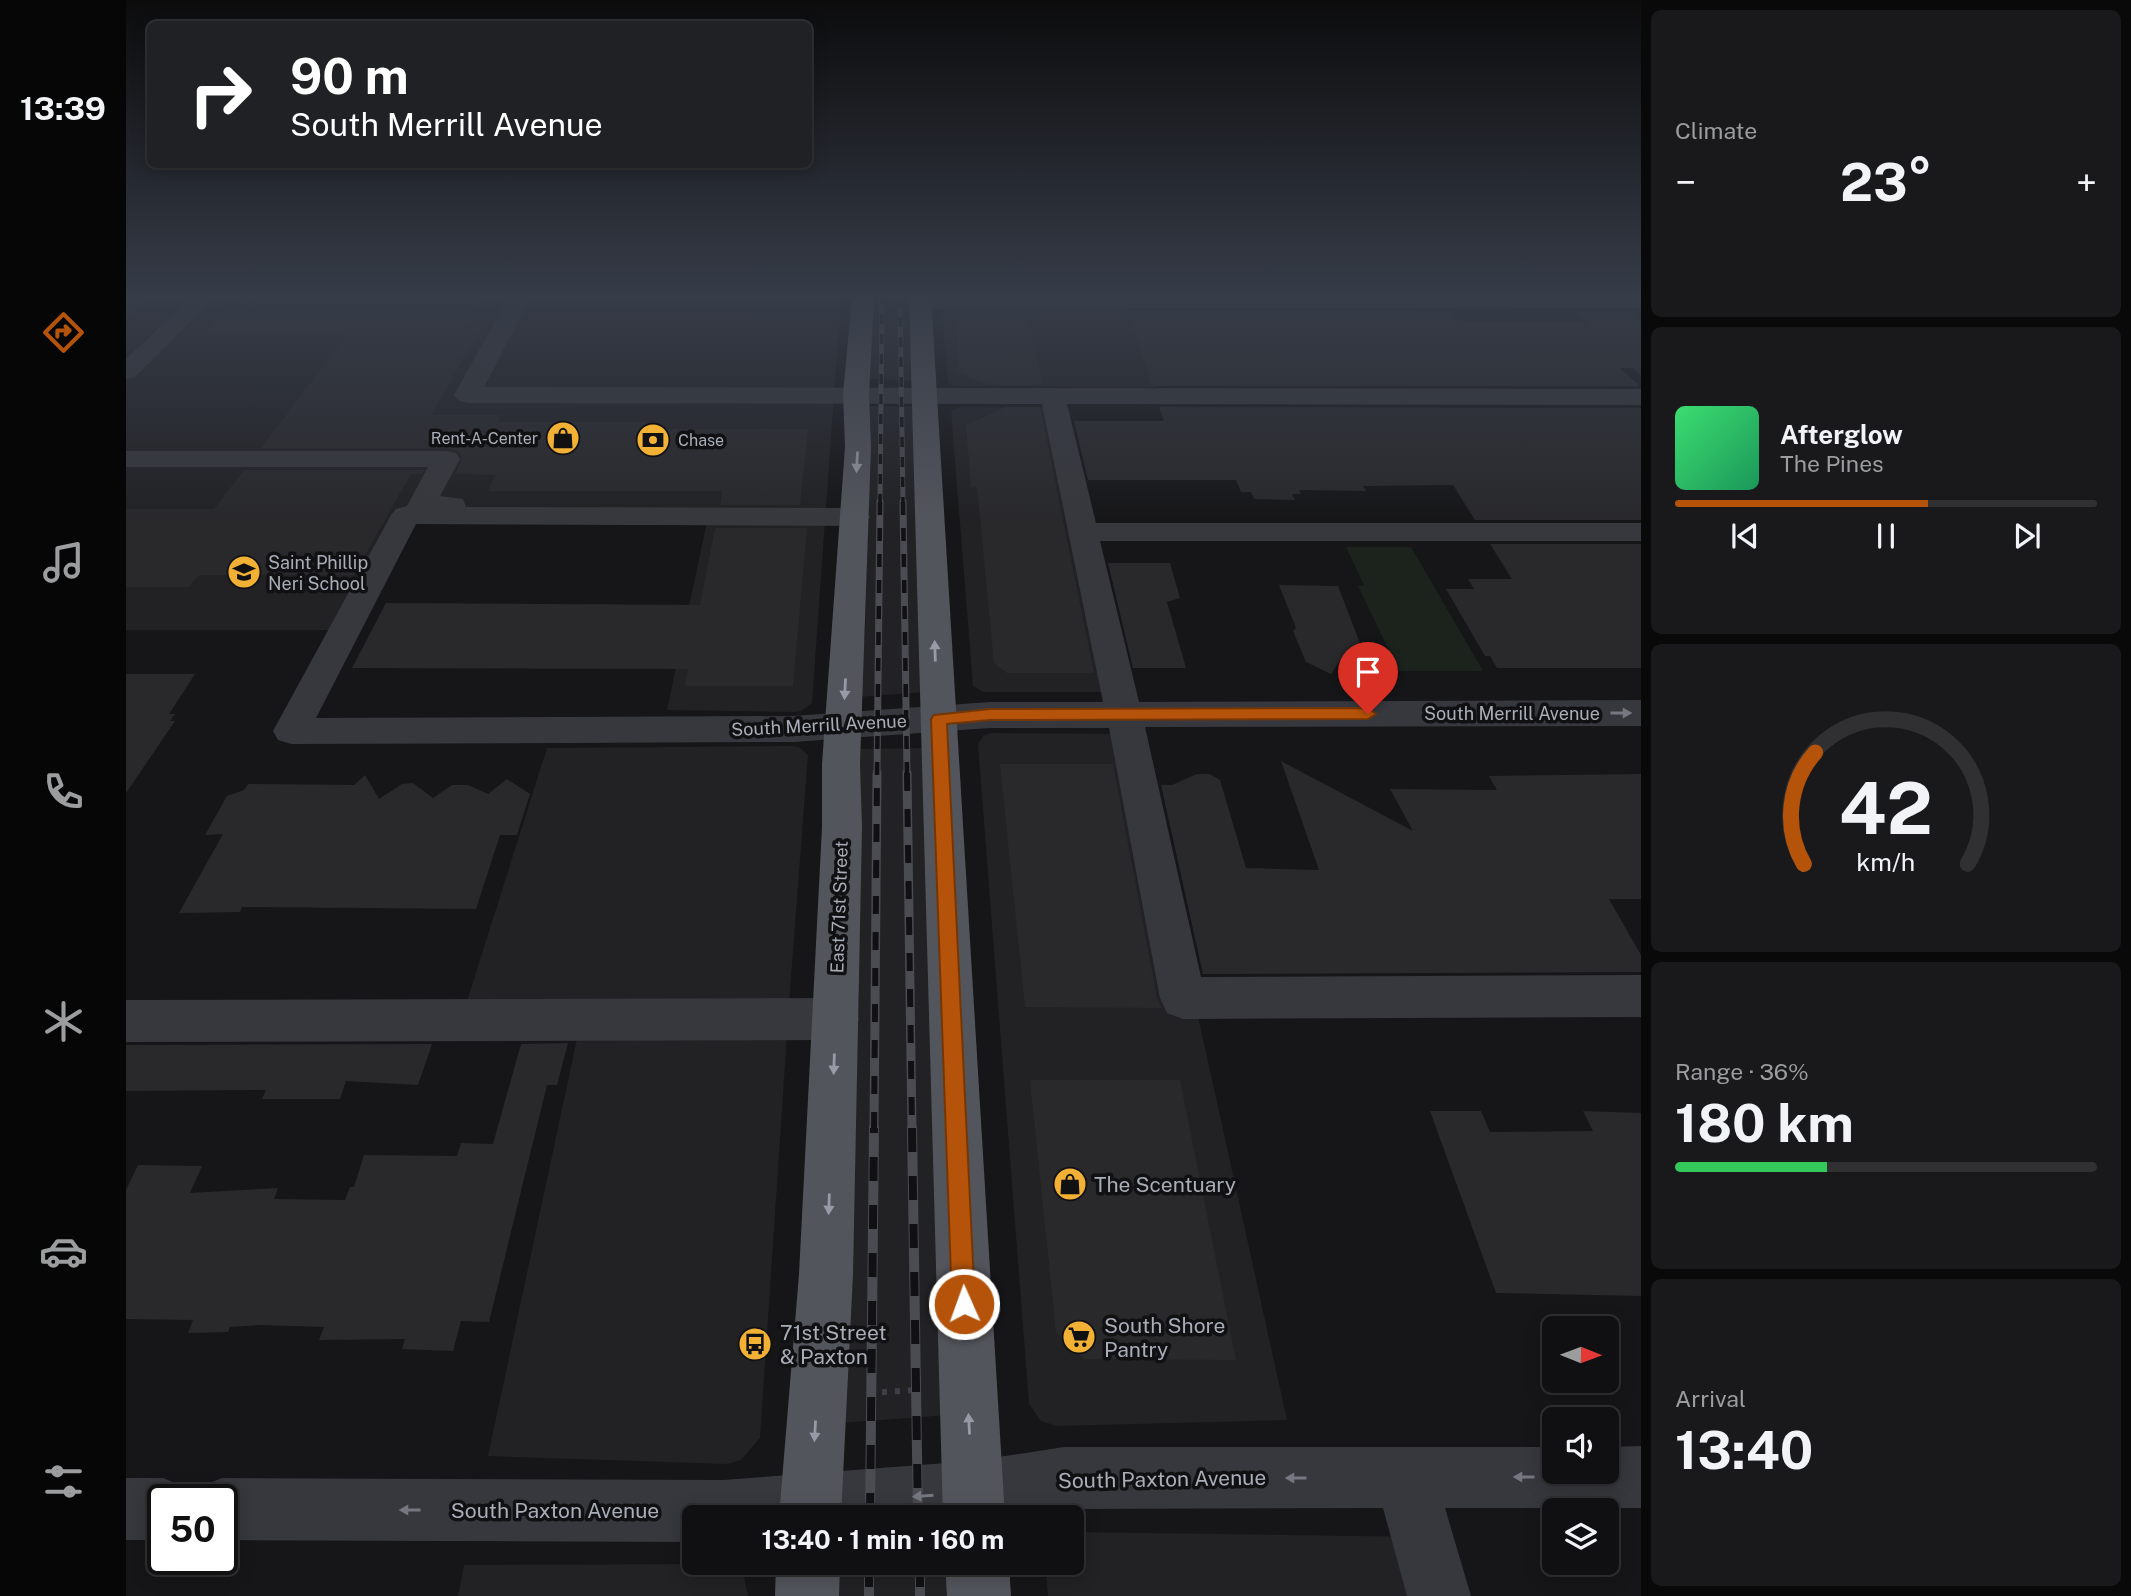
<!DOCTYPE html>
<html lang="en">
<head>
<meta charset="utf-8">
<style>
  :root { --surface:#101012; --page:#19191b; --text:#f1f3f6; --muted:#9c9d9f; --line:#303032; --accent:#b45309 }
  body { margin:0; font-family:"Public Sans",sans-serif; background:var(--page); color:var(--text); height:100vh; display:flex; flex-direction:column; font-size:26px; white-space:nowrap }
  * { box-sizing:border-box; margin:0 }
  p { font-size:23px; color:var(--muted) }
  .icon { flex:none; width:38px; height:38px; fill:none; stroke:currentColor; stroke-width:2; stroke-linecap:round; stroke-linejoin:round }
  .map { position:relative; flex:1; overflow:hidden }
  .drawer { display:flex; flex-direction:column; gap:10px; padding:10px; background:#09090a; width:490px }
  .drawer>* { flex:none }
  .banner { position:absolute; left:21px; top:21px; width:665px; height:147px; border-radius:10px; box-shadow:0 4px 18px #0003,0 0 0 2px var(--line); background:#202124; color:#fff; overflow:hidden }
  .needle { width:46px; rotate:91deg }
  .buttons { position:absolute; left:1416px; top:1316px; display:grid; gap:14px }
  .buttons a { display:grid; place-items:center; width:77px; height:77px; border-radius:10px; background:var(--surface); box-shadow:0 4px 18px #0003,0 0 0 2px var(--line); font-size:35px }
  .speed { position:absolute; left:21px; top:1484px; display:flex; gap:14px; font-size:35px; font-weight:700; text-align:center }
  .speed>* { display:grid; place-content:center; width:91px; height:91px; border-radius:50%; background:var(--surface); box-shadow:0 4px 18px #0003,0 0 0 2px var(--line); line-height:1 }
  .speed .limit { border:4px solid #111; border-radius:10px; background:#fff; color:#111 }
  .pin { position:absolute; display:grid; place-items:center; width:60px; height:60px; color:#fff; margin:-72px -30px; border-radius:50% 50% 50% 0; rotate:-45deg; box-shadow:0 0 7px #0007 }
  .pin .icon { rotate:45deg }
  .me { position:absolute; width:77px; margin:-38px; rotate:358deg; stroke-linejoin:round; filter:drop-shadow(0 0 5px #0008) }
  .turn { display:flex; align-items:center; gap:24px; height:147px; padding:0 28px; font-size:32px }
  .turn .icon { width:91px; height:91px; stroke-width:2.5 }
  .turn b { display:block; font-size:49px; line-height:60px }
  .big { font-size:52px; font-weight:700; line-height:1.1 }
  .drawer .tile { flex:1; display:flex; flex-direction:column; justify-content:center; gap:10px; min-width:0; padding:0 24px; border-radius:10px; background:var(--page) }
  .drawer .dial { align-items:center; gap:0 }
  .dial svg { height:182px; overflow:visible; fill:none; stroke:var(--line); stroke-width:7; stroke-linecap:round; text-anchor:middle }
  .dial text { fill:var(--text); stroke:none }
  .song { display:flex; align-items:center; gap:21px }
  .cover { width:84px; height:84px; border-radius:10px; background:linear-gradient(135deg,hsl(140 70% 55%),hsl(150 70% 35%)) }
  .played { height:7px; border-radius:4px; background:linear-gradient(90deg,var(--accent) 60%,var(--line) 60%) }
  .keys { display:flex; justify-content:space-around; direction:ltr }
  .heat { display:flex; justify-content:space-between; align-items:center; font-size:38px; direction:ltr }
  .charge { height:10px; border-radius:5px; background:linear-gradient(90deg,#34c759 36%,var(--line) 0) }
  .trip { position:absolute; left:556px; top:1505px; width:402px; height:70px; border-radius:10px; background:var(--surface); box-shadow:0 4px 18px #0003,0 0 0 2px var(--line); font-weight:700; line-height:70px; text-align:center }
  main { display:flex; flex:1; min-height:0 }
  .dock { display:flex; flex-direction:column; width:126px; justify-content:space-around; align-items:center; background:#060607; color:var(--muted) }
  .dock .icon { width:49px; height:49px }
  .dock .current { color:var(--accent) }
  .dock b { font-size:32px; color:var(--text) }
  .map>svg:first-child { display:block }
</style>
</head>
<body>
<main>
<nav class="dock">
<b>13:39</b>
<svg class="icon current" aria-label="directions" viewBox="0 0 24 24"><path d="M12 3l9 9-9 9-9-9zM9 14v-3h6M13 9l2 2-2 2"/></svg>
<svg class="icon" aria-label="music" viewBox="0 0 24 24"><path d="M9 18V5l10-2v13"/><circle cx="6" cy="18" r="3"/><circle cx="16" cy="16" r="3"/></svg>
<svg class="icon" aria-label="phone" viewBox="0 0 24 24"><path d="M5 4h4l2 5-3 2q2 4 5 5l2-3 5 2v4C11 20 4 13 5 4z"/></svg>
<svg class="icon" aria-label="climate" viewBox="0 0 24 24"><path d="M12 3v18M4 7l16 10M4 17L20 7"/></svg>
<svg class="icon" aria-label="car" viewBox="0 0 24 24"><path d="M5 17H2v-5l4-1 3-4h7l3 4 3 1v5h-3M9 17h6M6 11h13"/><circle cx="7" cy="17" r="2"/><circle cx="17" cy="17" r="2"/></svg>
<svg class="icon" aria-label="filters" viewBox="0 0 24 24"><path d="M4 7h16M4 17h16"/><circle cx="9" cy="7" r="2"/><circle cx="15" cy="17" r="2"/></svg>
</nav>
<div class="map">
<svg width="1515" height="1596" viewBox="0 0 1515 1596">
  <rect width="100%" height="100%" fill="#161618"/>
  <g fill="#222225">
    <polygon points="20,297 715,297 686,703 675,711 669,712 541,710 582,517 269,515 205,630 0,630 0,314"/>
    <polygon points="747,297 786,297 789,381 743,379"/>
    <polygon points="815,297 911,297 912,301 998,301 1030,387 827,386 822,383"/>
    <polygon points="742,406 789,407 799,692 733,697 739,635 744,443"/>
    <polygon points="835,407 929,408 992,692 857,692 847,686 825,411"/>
    <polygon points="866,733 1002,734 1068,998 1161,1420 931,1426 915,1421 903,1404 852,744 858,735"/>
    <polygon points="666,746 673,747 682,755 664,990 634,1438 615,1460 601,1464 362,1456 455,1020 335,1020 421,748"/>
    <polygon points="801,748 823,1415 714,1423 731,749"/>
    <polygon points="947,1532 1297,1537 1313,1596 922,1596 919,1563 947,1563"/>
    <polygon points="593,1564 608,1566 618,1576 622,1596 332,1596 338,1565"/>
    <polygon points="827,1566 828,1596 705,1596 706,1576"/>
  </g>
  <polygon fill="#1c231d" points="1220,547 1285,547 1357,671 1273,671 1232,586 1238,585"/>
  <g fill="#29292c">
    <polygon points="114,297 356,297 337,328 355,328 305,415 375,415 372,422 520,422 518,429 682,429 674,505 594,505 596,491 362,491 369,475 329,474 336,458 331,450 321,448 135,448 221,335 79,333"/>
    <polygon points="901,311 917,385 863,385 833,373 830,312"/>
    <polygon points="1002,311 1325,311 1334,322 1462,322 1450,311 1502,311 1515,322 1515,376 1507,368 1494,368 1514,386 1026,386"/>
    <polygon points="880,407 914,407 968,673 881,673 868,663 851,487 845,487 840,425"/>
    <polygon points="1033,407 1515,408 1515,520 1349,520 1327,485 1237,486 1240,491 1173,490 1175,494 1166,494 1169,500 1128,499 1125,492 1115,492 1110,480 962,480 948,421 1038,421"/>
    <polygon points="118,470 298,470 295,474 285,474 228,575 73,575 63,587 0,587 0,509 88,509"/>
    <polygon points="589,528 681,528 667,686 559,686 562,669 226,668 260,603 574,605"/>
    <polygon points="1364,544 1515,544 1515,668 1371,668 1364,656 1359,656 1320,589 1348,589 1342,579 1386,579"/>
    <polygon points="982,563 1044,563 1054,598 1041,602 1060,668 1007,668"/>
    <polygon points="1153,585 1212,586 1245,672 1215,659 1205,674 1180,662 1167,631 1170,628"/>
    <polygon points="0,674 69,674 43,714 49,714 44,721 49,721 0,793"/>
    <polygon points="1155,761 1287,831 1264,789 1371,790 1363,776 1515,774 1515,899 1483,899 1515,955 1515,972 1077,974 1035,785 1046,785 1071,774 1084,774 1094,780 1120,868 1193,870"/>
    <polygon points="874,764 987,764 1031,998 1036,1008 899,1007"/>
    <polygon points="239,775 253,799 276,784 287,783 307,798 326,785 342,785 362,794 381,779 404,794 391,835 374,835 350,909 116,907 114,912 53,913 97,834 79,835 101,796 118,790 122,784 228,785"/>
    <polygon points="442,1043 431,1085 421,1085 363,1322 335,1321 327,1351 276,1349 279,1339 193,1340 198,1327 133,1325 104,1327 102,1332 62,1333 67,1320 0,1319 0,1190 12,1165 76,1166 64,1193 152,1188 148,1199 219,1200 224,1187 228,1187 238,1155 331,1156 335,1143 367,1144 395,1044"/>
    <polygon points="306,1044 292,1085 220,1081 214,1099 136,1099 140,1090 0,1091 0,1045"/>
    <polygon points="904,1080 1054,1080 1110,1360 958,1359 930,1332"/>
    <polygon points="1304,1111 1355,1111 1364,1132 1467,1131 1457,1111 1515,1113 1515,1296 1370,1293"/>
  </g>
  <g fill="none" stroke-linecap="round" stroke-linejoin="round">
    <polyline stroke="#3d3f44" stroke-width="6" stroke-dasharray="5 8" stroke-linecap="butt" points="743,1393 790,1390"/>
    <g fill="#37383d" fill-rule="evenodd">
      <polygon points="0,297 23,297 8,312 0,314"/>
      <polygon points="66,297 89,297 9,377 0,379 0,359"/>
      <polygon points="383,297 405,297 358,387 1515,389 1515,405 941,404 970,523 1515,523 1515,541 974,541 1013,702 1515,700 1515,726 1019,727 1075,977 1515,975 1515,1017 1057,1019 1041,1013 1034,998 983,728 864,728 667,742 165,744 152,740 147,731 265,515 270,509 281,506 302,467 0,467 0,451 320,451 330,453 334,459 314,496 337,499 340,507 729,508 739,511 744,517 739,523 729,526 290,524 190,718 667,716 864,702 977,702 916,404 341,403 332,400 328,395"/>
      <polygon points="788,297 1515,297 1515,308 794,309 786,307 783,302"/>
      <polygon points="710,998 726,1004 733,1019 726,1034 710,1040 0,1042 0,1000"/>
      <polygon points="1515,1446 1515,1508 1319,1508 1345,1596 1281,1596 1257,1508 938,1509 882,1517 569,1517 569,1542 96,1540 96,1500 69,1500 74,1487 96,1478 597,1480 847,1461 938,1447 1428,1447 1428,1472 1480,1472 1480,1447"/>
      <polygon points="0,1478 37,1478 59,1487 64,1500 37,1500 37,1540 0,1540"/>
    </g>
    <g fill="#53555c" fill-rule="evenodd">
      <polygon points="726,297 748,297 743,394 745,447 734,764 736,827 727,1274 715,1517 653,1517 673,1274 696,827 696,764 719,447 717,394"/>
      <polygon points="783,297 805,297 879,1517 817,1517"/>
      <polygon points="650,1563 714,1563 713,1596 649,1596"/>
      <polygon points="819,1563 883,1563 885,1596 821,1596"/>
    </g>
    <defs>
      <g id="rail-far3">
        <polyline points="774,297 777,504"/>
        <polyline points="754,504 756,297"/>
      </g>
      <g id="rail-far2">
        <polyline points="777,502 781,775"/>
        <polyline points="751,775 754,502"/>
      </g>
      <g id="rail-far1">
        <polyline points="781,773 786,1130"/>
        <polyline points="748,1130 751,773"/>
      </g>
      <g id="rail">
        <polyline points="786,1128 792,1517"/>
        <polyline points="744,1517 748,1128"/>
        <polyline points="743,1563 743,1596"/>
        <polyline points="794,1563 794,1596"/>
      </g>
    </defs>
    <use href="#rail-far3" stroke="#4a4c52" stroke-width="5"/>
    <use href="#rail-far2" stroke="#4a4c52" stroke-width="7"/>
    <use href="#rail-far1" stroke="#4a4c52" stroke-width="9"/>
    <use href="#rail" stroke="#4a4c52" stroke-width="10"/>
    <use href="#rail-far3" stroke="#111113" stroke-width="3.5" stroke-dasharray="10" stroke-linecap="butt"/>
    <use href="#rail-far2" stroke="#111113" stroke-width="4.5" stroke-dasharray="13" stroke-linecap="butt"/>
    <use href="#rail-far1" stroke="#111113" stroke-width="6" stroke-dasharray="18" stroke-linecap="butt"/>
    <use href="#rail" stroke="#111113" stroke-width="8" stroke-dasharray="24" stroke-linecap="butt"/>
  </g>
  <defs><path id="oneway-solid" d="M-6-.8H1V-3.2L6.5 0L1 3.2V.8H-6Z" transform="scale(1.75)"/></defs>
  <g fill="#979ba6">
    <use href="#oneway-solid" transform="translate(731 462) rotate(93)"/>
    <use href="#oneway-solid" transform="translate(809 651) rotate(-92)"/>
    <use href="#oneway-solid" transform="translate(719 689) rotate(93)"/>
    <use href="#oneway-solid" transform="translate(708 1064) rotate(92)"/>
    <use href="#oneway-solid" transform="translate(703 1204) rotate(92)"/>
    <use href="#oneway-solid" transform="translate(843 1424) rotate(-93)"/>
    <use href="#oneway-solid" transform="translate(689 1431) rotate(93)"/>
  </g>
  <g fill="#757881">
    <use href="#oneway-solid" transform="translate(1495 713)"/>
    <use href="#oneway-solid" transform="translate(1398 1477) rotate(180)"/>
    <use href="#oneway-solid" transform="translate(1170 1478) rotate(180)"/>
    <use href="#oneway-solid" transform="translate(797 1496) rotate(176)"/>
    <use href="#oneway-solid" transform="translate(284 1510) rotate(-180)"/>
  </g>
  <linearGradient id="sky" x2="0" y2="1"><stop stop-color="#0c0c0d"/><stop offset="0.57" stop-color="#363c48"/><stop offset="1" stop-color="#363c48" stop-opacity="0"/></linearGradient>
  <rect width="1515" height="520" fill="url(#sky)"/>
  <polygon fill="#b45309" stroke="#753606" stroke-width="2" points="1242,708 1250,714 1242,719 864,720 821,724 849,1304 846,1313 838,1316 829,1313 826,1304 805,719 808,715 864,709"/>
  <defs>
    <symbol id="shop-disc" viewBox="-11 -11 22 22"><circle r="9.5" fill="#f2b134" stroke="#111113"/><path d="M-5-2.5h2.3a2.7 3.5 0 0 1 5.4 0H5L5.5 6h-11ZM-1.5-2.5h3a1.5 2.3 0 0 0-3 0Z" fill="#111"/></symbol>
    <symbol id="bank-disc" viewBox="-11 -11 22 22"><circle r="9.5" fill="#f2b134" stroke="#111113"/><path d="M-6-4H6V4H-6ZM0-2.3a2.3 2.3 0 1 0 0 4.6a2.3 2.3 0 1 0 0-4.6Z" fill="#111"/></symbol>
    <symbol id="school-disc" viewBox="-11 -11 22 22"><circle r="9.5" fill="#f2b134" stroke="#111113"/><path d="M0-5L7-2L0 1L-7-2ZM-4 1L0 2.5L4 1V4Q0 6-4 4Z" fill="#111"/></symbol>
    <symbol id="supermarket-disc" viewBox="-11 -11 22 22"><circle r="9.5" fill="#f2b134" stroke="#111113"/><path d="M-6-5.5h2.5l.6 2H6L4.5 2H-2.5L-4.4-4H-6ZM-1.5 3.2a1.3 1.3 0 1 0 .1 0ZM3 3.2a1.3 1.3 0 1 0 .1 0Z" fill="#111"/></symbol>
    <symbol id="bus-disc" viewBox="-11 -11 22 22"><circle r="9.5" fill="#f2b134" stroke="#111113"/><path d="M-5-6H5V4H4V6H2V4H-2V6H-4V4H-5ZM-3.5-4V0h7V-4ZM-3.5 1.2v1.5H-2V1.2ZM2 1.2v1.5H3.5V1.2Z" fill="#111"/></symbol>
  </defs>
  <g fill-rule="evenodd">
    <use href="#shop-disc" x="418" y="419" width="38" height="38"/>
    <use href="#bank-disc" x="508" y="421" width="38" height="38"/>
    <use href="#school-disc" x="99" y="553" width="38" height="38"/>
    <use href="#shop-disc" x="925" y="1165" width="38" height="38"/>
    <use href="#supermarket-disc" x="934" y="1318" width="38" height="38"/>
    <use href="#bus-disc" x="610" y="1325" width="38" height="38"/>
  </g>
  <g text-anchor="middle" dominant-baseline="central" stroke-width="7" stroke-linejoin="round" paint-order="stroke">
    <g font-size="16" fill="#a8adb8" stroke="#111113" text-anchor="end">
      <text x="412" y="438">Rent-A-Center</text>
      <text x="552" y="440" text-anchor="start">Chase</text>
    </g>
    <g font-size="18" fill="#a8adb8" stroke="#111113" text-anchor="start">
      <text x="142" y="562">Saint Phillip<tspan x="142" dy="21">Neri School</tspan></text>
    </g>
    <g font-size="18" fill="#a8adb8" stroke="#111113">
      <text x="1386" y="713">South Merrill Avenue</text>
      <text transform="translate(693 725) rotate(-3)">South Merrill Avenue</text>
      <text transform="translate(713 907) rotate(-88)">East 71st Street</text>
    </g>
    <g font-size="21" fill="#a8adb8" stroke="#111113" text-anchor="start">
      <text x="968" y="1184">The Scentuary</text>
      <text x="978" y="1325">South Shore<tspan x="978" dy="24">Pantry</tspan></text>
      <text x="654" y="1332">71st Street<tspan x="654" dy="24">&amp; Paxton</tspan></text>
    </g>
    <g font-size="21" fill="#a8adb8" stroke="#111113">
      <text transform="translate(1036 1479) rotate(-1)">South Paxton Avenue</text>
      <text x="429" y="1510">South Paxton Avenue</text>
    </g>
  </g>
</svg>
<div class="buttons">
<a><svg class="needle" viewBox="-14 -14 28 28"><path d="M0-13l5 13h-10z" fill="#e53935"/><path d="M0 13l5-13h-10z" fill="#9c9d9f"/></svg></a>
<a><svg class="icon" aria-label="sound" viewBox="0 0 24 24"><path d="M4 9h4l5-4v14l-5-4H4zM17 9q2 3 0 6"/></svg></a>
<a><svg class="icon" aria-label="layers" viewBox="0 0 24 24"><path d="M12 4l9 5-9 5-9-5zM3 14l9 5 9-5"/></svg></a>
</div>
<div class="speed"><div class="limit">50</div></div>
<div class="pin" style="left:1242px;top:714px;background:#d93025"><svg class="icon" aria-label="arrive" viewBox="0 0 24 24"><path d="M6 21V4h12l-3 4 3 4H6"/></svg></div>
<svg class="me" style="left:838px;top:1304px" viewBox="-20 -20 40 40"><circle r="17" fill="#b45309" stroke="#fff" stroke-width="3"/><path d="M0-11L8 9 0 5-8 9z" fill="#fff"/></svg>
<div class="trip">13:40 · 1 min · 160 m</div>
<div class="banner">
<div class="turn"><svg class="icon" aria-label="right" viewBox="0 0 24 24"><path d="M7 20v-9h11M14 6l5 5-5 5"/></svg><div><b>90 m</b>South Merrill Avenue</div></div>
</div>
</div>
<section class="drawer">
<div class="tile"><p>Climate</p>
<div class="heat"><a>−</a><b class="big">23°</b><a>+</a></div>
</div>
<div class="tile">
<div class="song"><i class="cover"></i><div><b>Afterglow</b><p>The Pines</p></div></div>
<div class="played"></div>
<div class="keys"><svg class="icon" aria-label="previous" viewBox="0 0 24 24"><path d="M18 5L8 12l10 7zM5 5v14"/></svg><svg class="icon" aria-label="pause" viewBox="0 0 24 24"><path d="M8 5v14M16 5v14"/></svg><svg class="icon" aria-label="next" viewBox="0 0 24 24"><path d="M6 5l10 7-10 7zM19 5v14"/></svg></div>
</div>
<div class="tile dial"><svg viewBox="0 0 100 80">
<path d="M14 69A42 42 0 1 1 86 69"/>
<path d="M14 69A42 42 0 0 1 19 20" stroke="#b45309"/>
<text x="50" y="56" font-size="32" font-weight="700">42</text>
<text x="50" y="72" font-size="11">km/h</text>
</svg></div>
<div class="tile"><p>Range · 36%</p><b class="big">180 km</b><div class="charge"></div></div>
<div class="tile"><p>Arrival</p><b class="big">13:40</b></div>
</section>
</main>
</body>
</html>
